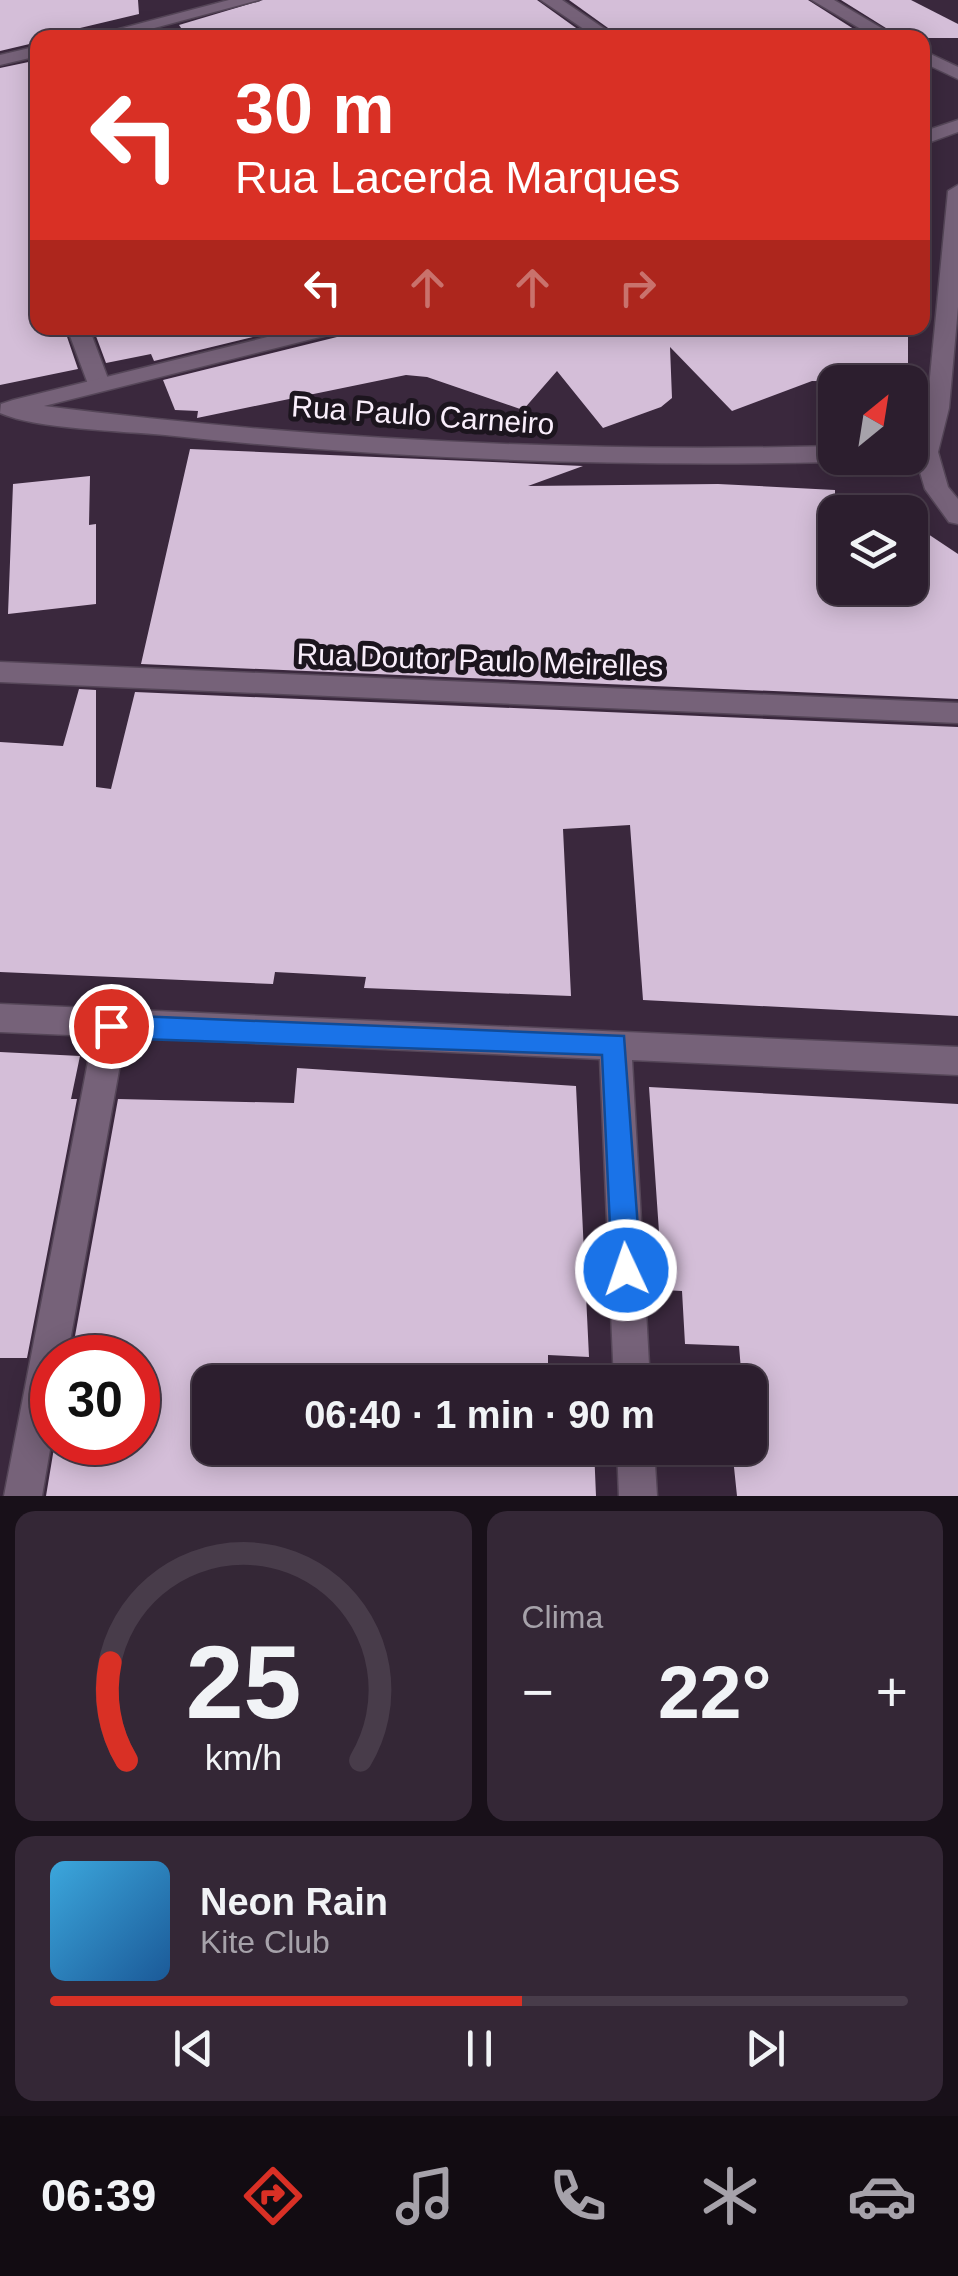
<!DOCTYPE html>
<html lang="pt">
<head>
<meta charset="utf-8">
<style>
  :root { --surface:#2c1e2e; --page:#342736; --text:#f1f3f6; --muted:#a6a2aa; --line:#483c4a; --accent:#d93025 }
  body { margin:0; font-family:Arial,sans-serif; background:var(--page); color:var(--text); height:100vh; display:flex; flex-direction:column; font-size:38px; white-space:nowrap }
  * { box-sizing:border-box; margin:0 }
  p { font-size:32px; color:var(--muted) }
  .icon { flex:none; width:55px; height:55px; fill:none; stroke:currentColor; stroke-width:2; stroke-linecap:round; stroke-linejoin:round }
  .map { position:relative; height:1496px; overflow:hidden }
  .side { display:flex; flex-direction:column; gap:15px; padding:15px; background:#181019; flex:1 }
  .side>* { flex:none }
  .hud { position:absolute; left:30px; top:30px; width:900px; height:305px; border-radius:20px; box-shadow:0 5px 25px #0003,0 0 0 2px var(--line); background:#d93025; color:#fff; overflow:hidden }
  .needle { width:65px; rotate:30deg }
  .fabs { position:absolute; left:818px; top:365px; display:grid; gap:20px }
  .fabs a { display:grid; place-items:center; width:110px; height:110px; border-radius:20px; background:var(--surface); box-shadow:0 5px 25px #0003,0 0 0 2px var(--line); font-size:50px }
  .speed { position:absolute; left:30px; top:1335px; display:flex; gap:20px; font-size:50px; font-weight:700; text-align:center }
  .speed>* { display:grid; place-content:center; width:130px; height:130px; border-radius:50%; background:var(--surface); box-shadow:0 5px 25px #0003,0 0 0 2px var(--line); line-height:1 }
  .speed .limit { border:15px solid #d22; background:#fff; color:#111 }
  .pin { position:absolute; display:grid; place-items:center; width:85px; height:85px; color:#fff; margin:-42px; border:5px solid #fff; border-radius:50%; box-shadow:0 2px 10px #0007 }
  .me { position:absolute; width:110px; margin:-55px; rotate:357deg; stroke-linejoin:round; filter:drop-shadow(0 0 8px #0008) }
  .turn { display:flex; align-items:center; gap:35px; height:210px; padding:0 40px; font-size:45px }
  .turn .icon { width:130px; height:130px; stroke-width:2.5 }
  .turn b { display:block; font-size:70px; line-height:85px }
  .lanes { display:flex; align-items:center; height:95px; padding:0 40px; background:#0003; justify-content:center; gap:50px; direction:ltr }
  .lanes .off { opacity:.35 }
  .big { font-size:75px; font-weight:700; line-height:1.1 }
  .side .card { flex:1; display:flex; flex-direction:column; justify-content:center; gap:15px; min-width:0; padding:0 35px; border-radius:20px; background:var(--page) }
  .side .dial { align-items:center; gap:0 }
  .dial svg { height:260px; overflow:visible; fill:none; stroke:var(--line); stroke-width:7; stroke-linecap:round; text-anchor:middle }
  .dial text { fill:var(--text); stroke:none }
  .song { display:flex; align-items:center; gap:30px }
  .cover { width:120px; height:120px; border-radius:15px; background:linear-gradient(135deg,hsl(200 70% 55%),hsl(210 70% 35%)) }
  .played { height:10px; border-radius:5px; background:linear-gradient(90deg,var(--accent) 55%,var(--line) 55%) }
  .keys { display:flex; justify-content:space-around; direction:ltr }
  .heat { display:flex; justify-content:space-between; align-items:center; font-size:55px; direction:ltr }
  .side .tiles { flex:1; display:grid; gap:15px; grid-template-columns:1fr 1fr }
  .card:last-child { grid-column:span 2 }
  .trip { position:absolute; left:192px; top:1365px; width:575px; height:100px; border-radius:20px; background:var(--surface); box-shadow:0 5px 25px #0003,0 0 0 2px var(--line); font-weight:700; line-height:100px; text-align:center }
  .tabs { display:flex; height:160px; justify-content:space-around; align-items:center; background:#120c12; color:var(--muted) }
  .tabs .icon { width:70px; height:70px }
  .tabs .active { color:var(--accent) }
  .tabs b { font-size:45px; color:var(--text) }
  .map>svg:first-child { display:block }
</style>
</head>
<body>
<div class="map">
<svg width="958" height="1496" viewBox="0 0 958 1496">
  <rect width="100%" height="100%" fill="#3a283d"/>
  <g fill="#d4bed8">
    <polygon points="0,0 138,0 139,14 38,38 38,42 0,51"/>
    <polygon points="263,0 537,0 590,38 188,38 179,25"/>
    <polygon points="569,0 808,0 868,38 622,38"/>
    <polygon points="841,0 911,0 958,24 958,38 902,38"/>
    <polygon points="38,60 38,328 64,328 78,369 0,385 0,68"/>
    <polygon points="93,328 290,328 154,361 151,354 106,363"/>
    <polygon points="343,328 908,328 908,382 812,381 732,411 670,347 672,398 661,407 603,428 557,371 523,410 427,377 406,375 197,418 198,411 175,410 163,380 337,337"/>
    <polygon points="190,449 583,466 528,486 718,484 835,490 835,588 910,588 910,522 958,554 958,699 141,664"/>
    <polygon points="90,476 89,525 96,524 96,604 8,614 13,484"/>
    <polygon points="79,689 96,690 96,787 111,789 135,692 958,727 958,1016 643,1000 630,825 563,829 571,996 364,988 366,977 275,972 273,984 0,972 0,742 63,746"/>
    <polygon points="0,1052 80,1056 71,1099 77,1099 27,1358 0,1358"/>
    <polygon points="297,1068 576,1086 589,1357 548,1355 548,1382 210,1382 210,1448 594,1448 596,1496 46,1496 55,1442 138,1442 138,1358 71,1358 118,1099 294,1103"/>
    <polygon points="649,1087 958,1104 958,1496 737,1496 732,1448 750,1448 750,1382 742,1382 739,1346 685,1344 682,1291 663,1290"/>
  </g>
  <g fill="none" stroke-linecap="round" stroke-linejoin="round">
    <defs>
      <polygon id="service" points="67,328 89,328 110,384 107,389 91,389 88,384"/>
      <g id="minor">
        <polygon points="229,0 259,0 117,38 85,38"/>
        <polygon points="541,0 562,0 618,38 597,38"/>
        <polygon points="812,0 834,0 898,38 876,38"/>
        <polygon points="38,46 38,56 0,65 0,55"/>
        <polygon points="922,50 958,67 958,79 922,62"/>
        <polygon points="958,120 958,132 922,145 922,132"/>
        <polygon points="958,185 958,307 949,408 938,452 948,487 958,499 958,524 949,522 925,489 914,452 927,408 948,191"/>
        <path d="M304 328H339L336 333 44 406C307 439 570 453 835 446V458H844L835 462C611 467 388 459 165 435 123 431 36 429 0 413L1 404 13 400Z"/>
        <polygon points="0,662 958,703 958,723 0,682"/>
        <polygon points="0,1004 958,1047 958,1075 632,1060 650,1382 614,1382 600,1059 125,1037 67,1358 52,1358 52,1438 42,1496 4,1496 93,1036 0,1032"/>
        <polygon points="617,1448 654,1448 657,1496 619,1496"/>
      </g>
    </defs>
    <use href="#service" stroke="#554658" stroke-width="3"/>
    <use href="#minor" stroke="#554658" stroke-width="3"/>
    <use href="#service" fill="#766279" fill-rule="evenodd"/>
    <use href="#minor" fill="#766279" fill-rule="evenodd"/>
  </g>
  <polygon fill="#1a73e8" stroke="#114b97" stroke-width="2.5" points="111,1015 624,1036 641,1270 637,1279 626,1283 616,1279 612,1270 602,1055 111,1038 102,1034 98,1026 102,1018"/>
  <g text-anchor="middle" dominant-baseline="central" stroke-width="10" stroke-linejoin="round" paint-order="stroke">
    <g font-size="30" fill="#f9eefb" stroke="#1c151e">
      <text transform="translate(423 415) rotate(4)">Rua Paulo Carneiro</text>
      <text transform="translate(480 660) rotate(2)">Rua Doutor Paulo Meirelles</text>
    </g>
  </g>
</svg>
<div class="fabs">
<a><svg class="needle" viewBox="-14 -14 28 28"><path d="M0-13l5 13h-10z" fill="#e53935"/><path d="M0 13l5-13h-10z" fill="#a6a2aa"/></svg></a>
<a><svg class="icon" aria-label="layers" viewBox="0 0 24 24"><path d="M12 4l9 5-9 5-9-5zM3 14l9 5 9-5"/></svg></a>
</div>
<div class="speed"><div class="limit">30</div></div>
<div class="pin" style="left:111px;top:1026px;background:#d93025"><svg class="icon" aria-label="arrive" viewBox="0 0 24 24"><path d="M6 21V4h12l-3 4 3 4H6"/></svg></div>
<svg class="me" style="left:626px;top:1270px" viewBox="-20 -20 40 40"><circle r="17" fill="#1a73e8" stroke="#fff" stroke-width="3"/><path d="M0-11L8 9 0 5-8 9z" fill="#fff"/></svg>
<div class="trip">06:40 · 1 min · 90 m</div>
<div class="hud">
<div class="turn"><svg class="icon" aria-label="left" viewBox="0 0 24 24"><path d="M17 20v-9H6M10 6l-5 5 5 5"/></svg><div><b>30 m</b>Rua Lacerda Marques</div></div>
<div class="lanes"><svg class="icon" aria-label="left" viewBox="0 0 24 24"><path d="M17 20v-9H6M10 6l-5 5 5 5"/></svg><svg class="icon off" aria-label="ahead" viewBox="0 0 24 24"><path d="M12 20V5M6 11l6-6 6 6"/></svg><svg class="icon off" aria-label="ahead" viewBox="0 0 24 24"><path d="M12 20V5M6 11l6-6 6 6"/></svg><svg class="icon off" aria-label="right" viewBox="0 0 24 24"><path d="M7 20v-9h11M14 6l5 5-5 5"/></svg></div>
</div>
</div>
<section class="side">
<div class="tiles">
<div class="card dial"><svg viewBox="0 0 100 80">
<path d="M14 69A42 42 0 1 1 86 69"/>
<path d="M14 69A42 42 0 0 1 9 39" stroke="#d93025"/>
<text x="50" y="56" font-size="32" font-weight="700">25</text>
<text x="50" y="72" font-size="11">km/h</text>
</svg></div>
<div class="card"><p>Clima</p>
<div class="heat"><a>−</a><b class="big">22°</b><a>+</a></div>
</div>
<div class="card">
<div class="song"><i class="cover"></i><div><b>Neon Rain</b><p>Kite Club</p></div></div>
<div class="played"></div>
<div class="keys"><svg class="icon" aria-label="previous" viewBox="0 0 24 24"><path d="M18 5L8 12l10 7zM5 5v14"/></svg><svg class="icon" aria-label="pause" viewBox="0 0 24 24"><path d="M8 5v14M16 5v14"/></svg><svg class="icon" aria-label="next" viewBox="0 0 24 24"><path d="M6 5l10 7-10 7zM19 5v14"/></svg></div>
</div>
</div>
</section>
<nav class="tabs">
<b>06:39</b>
<svg class="icon active" aria-label="directions" viewBox="0 0 24 24"><path d="M12 3l9 9-9 9-9-9zM9 14v-3h6M13 9l2 2-2 2"/></svg>
<svg class="icon" aria-label="music" viewBox="0 0 24 24"><path d="M9 18V5l10-2v13"/><circle cx="6" cy="18" r="3"/><circle cx="16" cy="16" r="3"/></svg>
<svg class="icon" aria-label="phone" viewBox="0 0 24 24"><path d="M5 4h4l2 5-3 2q2 4 5 5l2-3 5 2v4C11 20 4 13 5 4z"/></svg>
<svg class="icon" aria-label="climate" viewBox="0 0 24 24"><path d="M12 3v18M4 7l16 10M4 17L20 7"/></svg>
<svg class="icon" aria-label="car" viewBox="0 0 24 24"><path d="M5 17H2v-5l4-1 3-4h7l3 4 3 1v5h-3M9 17h6M6 11h13"/><circle cx="7" cy="17" r="2"/><circle cx="17" cy="17" r="2"/></svg>
</nav>
</body>
</html>
